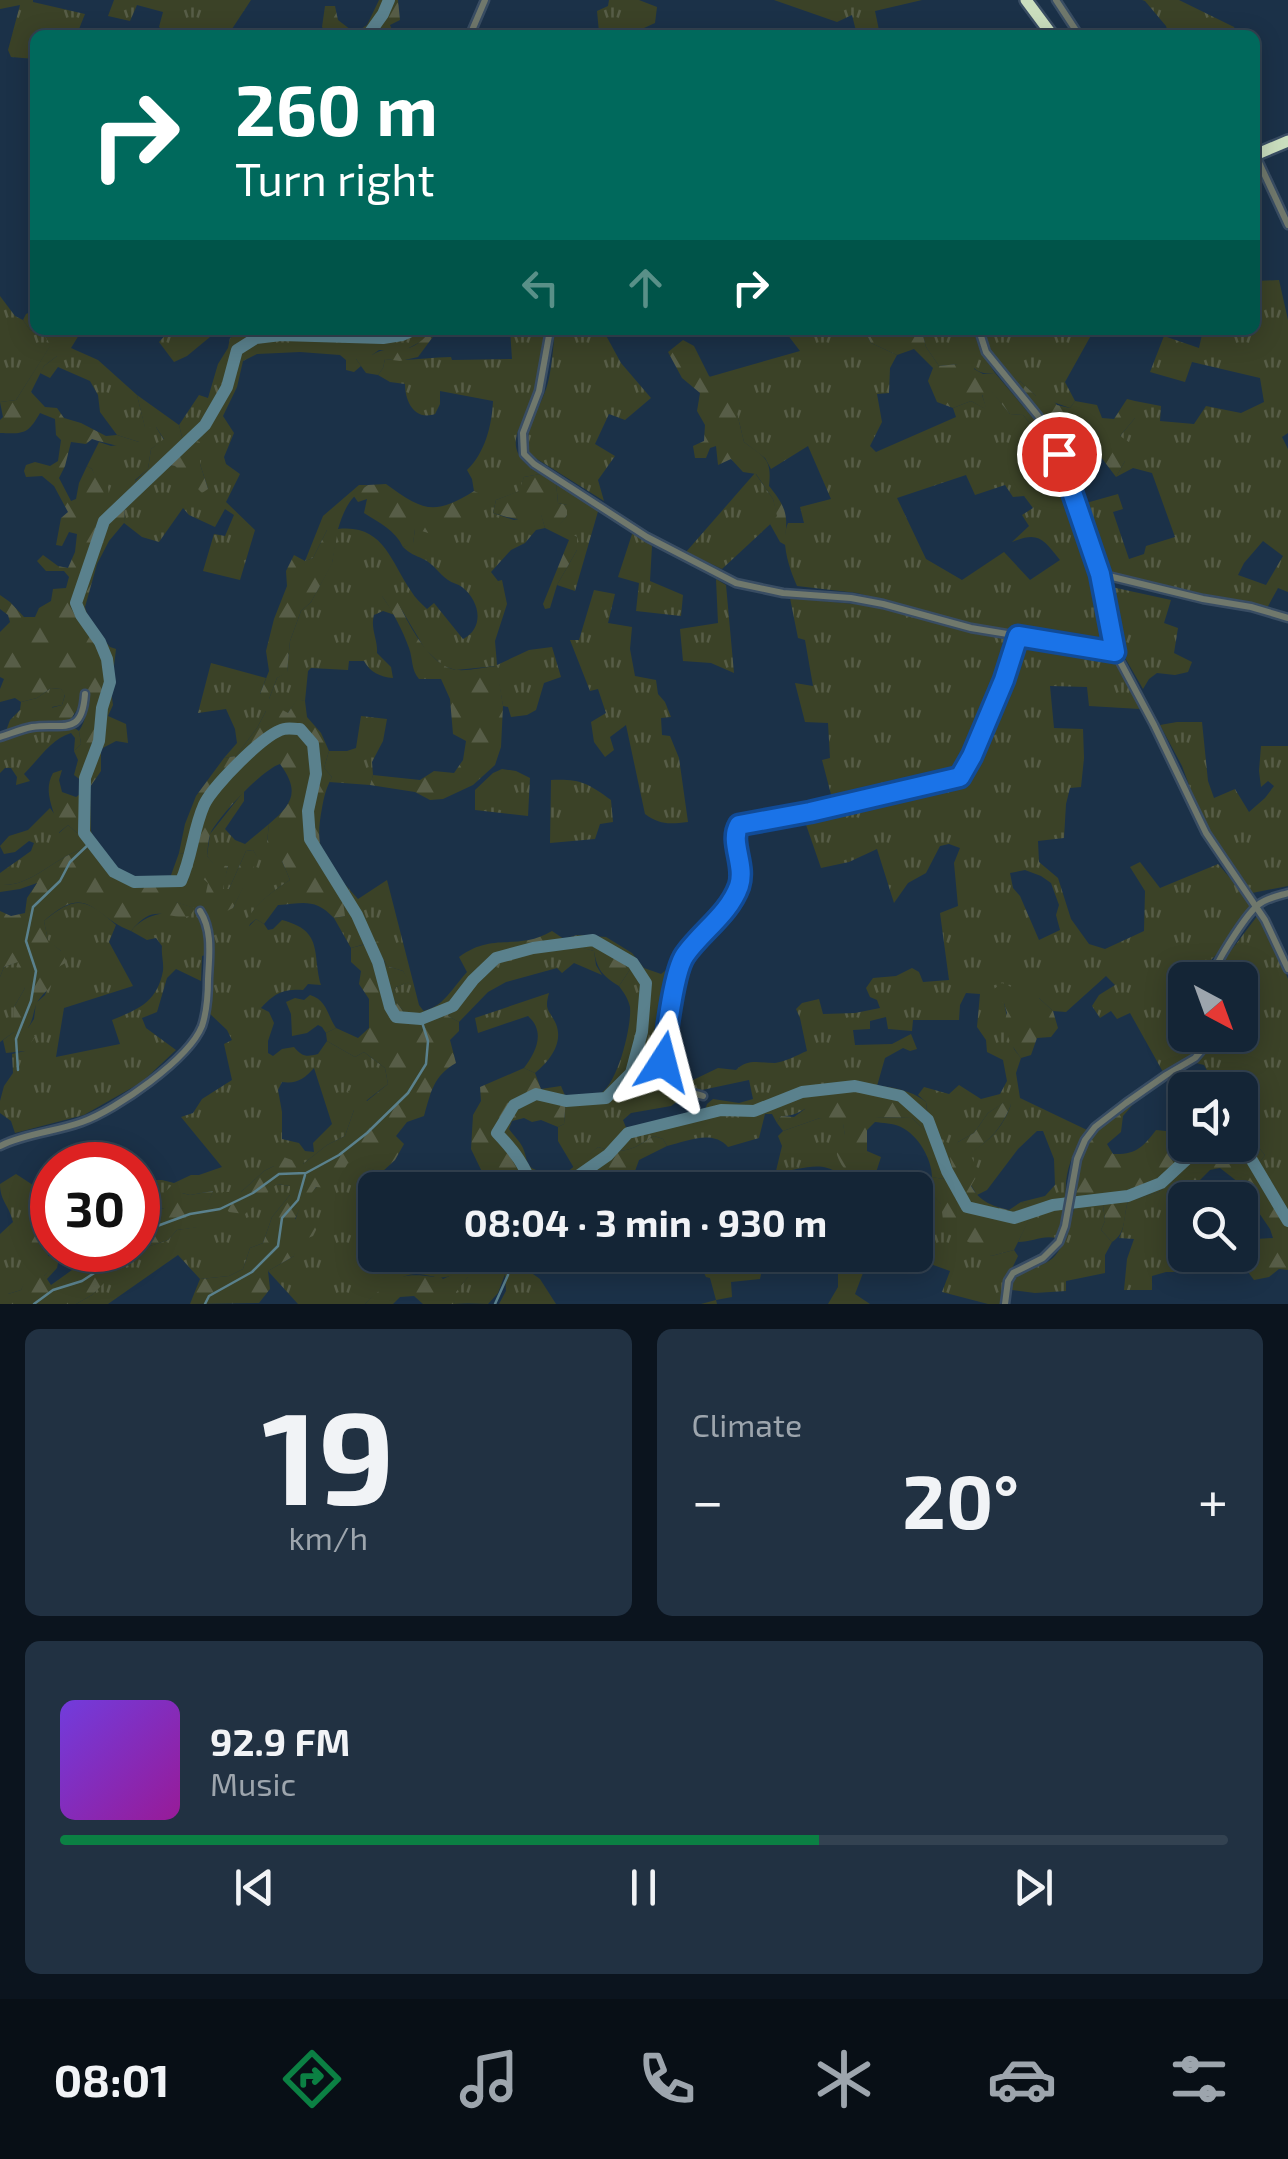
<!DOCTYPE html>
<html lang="en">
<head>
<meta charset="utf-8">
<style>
  :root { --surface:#142536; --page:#213142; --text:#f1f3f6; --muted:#9da5ad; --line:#334251; --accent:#0b8043 }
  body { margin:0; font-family:"Exo 2",sans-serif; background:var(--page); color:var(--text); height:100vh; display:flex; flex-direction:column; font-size:38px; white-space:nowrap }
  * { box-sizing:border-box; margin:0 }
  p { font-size:32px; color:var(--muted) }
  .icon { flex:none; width:55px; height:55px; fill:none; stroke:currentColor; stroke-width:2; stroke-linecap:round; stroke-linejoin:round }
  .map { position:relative; height:1304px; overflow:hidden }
  .drawer { display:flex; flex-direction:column; gap:25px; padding:25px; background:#0b141e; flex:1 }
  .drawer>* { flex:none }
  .top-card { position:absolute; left:30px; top:30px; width:1230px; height:305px; border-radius:15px; box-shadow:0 5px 25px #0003,0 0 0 2px var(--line); background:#00695c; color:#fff; overflow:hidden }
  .needle { width:65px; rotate:139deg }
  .controls { position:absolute; left:1168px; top:962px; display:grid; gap:20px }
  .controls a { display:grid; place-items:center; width:90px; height:90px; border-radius:15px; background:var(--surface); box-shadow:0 5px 25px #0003,0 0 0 2px var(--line); font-size:50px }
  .speed { position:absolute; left:30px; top:1142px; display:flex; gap:20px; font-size:50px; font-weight:700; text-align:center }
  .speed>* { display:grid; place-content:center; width:130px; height:130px; border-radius:50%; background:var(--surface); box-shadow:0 5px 25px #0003,0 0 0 2px var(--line); line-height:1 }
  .speed .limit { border:15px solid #d22; background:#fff; color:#111 }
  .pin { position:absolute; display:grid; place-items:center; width:85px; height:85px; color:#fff; margin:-42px; border:5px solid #fff; border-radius:50%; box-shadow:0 2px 10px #0007 }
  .me { position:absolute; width:110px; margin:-55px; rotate:9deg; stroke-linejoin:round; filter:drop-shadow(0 0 8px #0008) }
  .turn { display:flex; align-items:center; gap:35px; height:210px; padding:0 40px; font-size:45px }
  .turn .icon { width:130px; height:130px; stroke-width:2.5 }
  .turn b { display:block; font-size:70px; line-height:85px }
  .lanes { display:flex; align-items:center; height:95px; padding:0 40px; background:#0003; justify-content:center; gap:50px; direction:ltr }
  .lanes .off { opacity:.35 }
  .big { font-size:75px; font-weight:700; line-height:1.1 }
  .drawer .widget { flex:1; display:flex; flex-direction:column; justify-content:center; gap:15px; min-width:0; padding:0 35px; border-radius:15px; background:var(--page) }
  .drawer .dial { align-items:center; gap:0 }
  .dial b { font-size:130px; line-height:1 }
  .song { display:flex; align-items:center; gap:30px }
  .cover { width:120px; height:120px; border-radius:15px; background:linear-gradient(135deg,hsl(260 70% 55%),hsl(300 70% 35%)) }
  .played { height:10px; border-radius:5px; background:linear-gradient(90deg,var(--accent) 65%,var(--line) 65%) }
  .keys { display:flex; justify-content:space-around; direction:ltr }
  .heat { display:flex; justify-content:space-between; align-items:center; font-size:55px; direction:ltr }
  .drawer .tiles { flex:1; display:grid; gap:25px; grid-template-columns:1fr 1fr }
  .widget:last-child { grid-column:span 2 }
  .trip { position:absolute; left:358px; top:1172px; width:575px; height:100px; border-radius:15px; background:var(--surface); box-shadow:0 5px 25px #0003,0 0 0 2px var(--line); font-weight:700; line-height:100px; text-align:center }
  .dock { display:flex; height:160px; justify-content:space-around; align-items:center; background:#080f16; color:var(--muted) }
  .dock .icon { width:70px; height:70px }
  .dock .current { color:var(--accent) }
  .dock b { font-size:45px; color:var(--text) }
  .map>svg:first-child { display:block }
</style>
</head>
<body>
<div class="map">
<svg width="1288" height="1304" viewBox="0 0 1288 1304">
  <defs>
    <pattern id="grass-tufts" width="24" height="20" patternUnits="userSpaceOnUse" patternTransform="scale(2.5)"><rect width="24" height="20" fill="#3b4227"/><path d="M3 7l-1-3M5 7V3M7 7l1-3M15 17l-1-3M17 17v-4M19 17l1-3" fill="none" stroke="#575d47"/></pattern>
    <pattern id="forest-firs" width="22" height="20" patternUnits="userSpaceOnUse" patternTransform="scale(2.5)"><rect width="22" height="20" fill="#3b4227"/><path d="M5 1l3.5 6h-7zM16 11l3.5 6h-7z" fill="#575d47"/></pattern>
  </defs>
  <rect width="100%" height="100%" fill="#1b3148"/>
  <g fill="url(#grass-tufts)" fill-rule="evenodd">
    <polygon points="0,0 33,0 33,2 85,14 77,34 79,35 35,35 35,59 11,57 8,50 20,5 0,9"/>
    <polygon points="114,0 251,0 228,35 168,35 159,27 163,12 137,5 130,21 108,16"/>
    <polygon points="609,0 639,0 657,7 655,23 644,28 645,35 594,35 599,32 597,11 608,6"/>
    <polygon points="774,0 922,0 875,11 880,35 857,35 852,15 837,22"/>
    <polygon points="1142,0 1179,0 1234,27 1238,35 1169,35 1166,26 1145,1"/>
    <path d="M1279 280 1288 320V433L1282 437 1288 449V592L1278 588 1267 608 1203 596 1101 572 1079 505 1118 494 1123 509 1113 512 1129 559 1144 554 1146 546 1175 537 1152 473 1133 468 1116 477 1125 461 1120 436 1135 418V401L1161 406 1160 421 1194 424 1206 406 1241 413 1264 402 1260 378 1192 362 1185 382 1150 372 1164 336 1199 348 1203 330H1255V281ZM1263 541 1283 556 1266 585 1238 575 1244 563Z"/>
    <polygon points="0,296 15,316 23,320 30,330 44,334 51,345 16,400 0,402"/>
    <polygon points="43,330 82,330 71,348 98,360 137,395 145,427 156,427 164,440 151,449 148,469 135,480 137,484 159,463 175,466 208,489 200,464 200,443 182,437 179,425 199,395 208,398 218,364 228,348 230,338 243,330 251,334 268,330 359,334 431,330 422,341 403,351 379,350 372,355 356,359 361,366 354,372 346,370 346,360 340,355 300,352 257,354 243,361 237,387 223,416 234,433 224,457 226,464 240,474 226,502 255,530 240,580 203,571 214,534 225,536 234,515 225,509 215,527 189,515 183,508 159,542 142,537 124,523 125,506 119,495 108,496 96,480 92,469 87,466 99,442 111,446 139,442 117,435 100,412 98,395 90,381 58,367 50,378 40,373 44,366 57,356"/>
    <polygon points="170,330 215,330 216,332 187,356 174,362 159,342"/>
    <path d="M510 330H547C544 351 542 373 535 393 523 428 496 447 540 474L524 477 520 491 496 500 493 513 514 520 541 514 545 528 536 530 525 543 511 550 491 572 498 581 502 580 507 604 495 641 497 665 529 650 552 647 561 677 544 683 536 710 527 715 511 717 508 707 503 706 496 666 456 670 443 666 425 649 400 607 382 596 395 615 383 611 374 615C370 628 378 640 377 653L391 667 393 678C380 677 370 672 364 661H349L348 670 311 668 308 671 305 701 297 700 288 713 266 711 257 728 236 756 224 758 237 743 235 729 226 709 198 713 211 663 266 678 260 694 269 699 277 678 287 672 290 641 301 611 311 602 332 563 337 530H327L313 558 305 561 323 516 359 485H368C350 497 344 509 338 529 383 524 390 560 411 591 415 598 421 603 427 609L434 603 463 639C485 628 480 601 462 587 458 584 452 583 448 580 439 574 433 563 423 559 415 555 410 554 403 547L413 543 415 529 482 496 474 491 472 479 467 470C485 453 492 425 493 401L440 391V404L435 414C414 421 405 401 405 384L390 382 378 375 383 368 385 359C406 362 429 357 451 357L452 360 512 359Z"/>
    <path d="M555 330H603L621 363 651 398 625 420 609 414 595 444 615 456 598 480 604 501 529 454C523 429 540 409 547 386 552 369 553 348 555 330Z"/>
    <path d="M784 330H871L866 333 871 343 897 355 890 368 889 393 877 394 882 422 870 446 876 452 956 417 953 408 971 401 986 409 982 394 990 389 1010 414 1023 415 1034 428 1043 430 1093 574 1107 643 988 629 857 593 797 586C789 568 780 541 788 523H804L800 507 831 499 808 446 771 469 765 458 744 442C737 411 734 397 709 377L800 351ZM966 475 975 495 1005 485 1013 497 1024 496 1033 508 1022 515 1029 526 1012 542C1039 531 1043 539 1060 560L1030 580 1004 552 962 580 926 559 897 498Z"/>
    <path d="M913 330H973L981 352 995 373C974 375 973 367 964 352L959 364 939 366 926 347 922 332Z"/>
    <path d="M982 330H1094L1065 382 1075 401 1070 408 1036 396 1020 381 1017 384C1001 366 990 352 982 330Z"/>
    <polygon points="755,473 773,499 778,517 722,569 686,552"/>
    <polygon points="556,482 599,508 575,591 557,585 577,550 577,537 554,532 567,515 567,505 558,503"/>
    <polygon points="633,531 652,546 650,581 683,595 681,616 636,611 639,583 618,577"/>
    <polygon points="716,579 726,585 734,673 711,663 683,661 680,629 718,623"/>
    <polygon points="1107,586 1171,600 1164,623 1178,628 1174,653 1192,662 1188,672 1175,675 1157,673 1149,679 1143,689 1120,649"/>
    <path d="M594 590 615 594 608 623 632 627 630 649 635 676 656 680 658 694 665 702 671 717 661 718 662 735 670 736 679 758 688 822C669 824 660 825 645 814L626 725 610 737 614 750 605 757 594 742 591 722 606 713 598 689 590 691 570 640H579Z"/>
    <polygon points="790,598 876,606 1012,641 1002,677 963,767 957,775 833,802 822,760 830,758 828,723 805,722 795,683 813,686 805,640 798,638"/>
    <path d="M1021 639 1108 655 1114 660 1140 709 1089 706 1087 687 1050 686 1054 728 1083 729 1084 758 1081 787 1070 788 1066 804 1064 838 1038 841 1039 862 1058 878 1071 919 1089 944 1105 949 1144 931 1145 891 1130 867 1140 862 1160 888 1218 864 1249 900 1250 908 1222 949 1204 967 1203 980H1185V1035H1200C1194 1062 1186 1060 1163 1072L1130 1013 1117 1019 1111 1011 1100 1018 1092 1006 1099 995 1115 985 1106 976 1066 1012 1053 1011 1039 998 1004 1003 1014 1049 1021 1058 1016 1073 1020 1098 1087 1130C1076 1146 1068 1163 1066 1182 1065 1203 1065 1219 1056 1238 1042 1235 1032 1242 1018 1242L1031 1215 1030 1205 1021 1202 1045 1196 1055 1185 1054 1159 1043 1131H1037L1018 1149 987 1190 977 1195 971 1185 969 1154C991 1139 1001 1130 1011 1105L1005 1102 988 1113 974 1133 958 1142 953 1171 943 1179 932 1177C932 1159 918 1135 901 1127 894 1123 882 1123 875 1122V1117L912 1118 931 1136 926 1102 918 1095 924 1087 949 1094 959 1085 981 1099 1000 1094 1007 1081 1003 1060 987 1052 986 1040 977 1027 980 994 966 993 960 1005 959 1020H913L912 1031 888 1029 886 1017 870 1021V1029L853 1030 855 1045 892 1044 911 1034 917 1049 910 1051 903 1048 885 1058 877 1086C868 1085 854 1081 845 1083 819 1088 808 1118 781 1116L777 1123 772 1114H765L759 1138 728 1147C713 1129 687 1141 667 1146L663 1139 654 1136C632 1150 624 1155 598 1147L574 1168 558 1141V1127L564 1124 566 1098C575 1098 589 1099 598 1095 617 1088 632 1026 630 1007 628 998 624 993 619 986L631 968 632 953 644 968 661 974 669 968 671 956 675 958 659 1071 660 1080 669 1091 677 1092 685 1096 671 1106 631 1113 623 1120 627 1130 705 1110 707 1104 713 1099 739 1103 753 1099 749 1080 702 1090 677 1084 678 1079 693 1080 718 1068 736 1070C748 1058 760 1063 775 1063 785 1062 797 1055 807 1051L800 1018 796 1009 802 1003 819 999 823 1014 855 1013 880 1008 877 1000 870 997 866 988 873 978 896 976 912 968 919 972 923 982 949 980 940 913 958 906 954 863 960 848 949 844 940 846 926 873 908 883 894 903 877 849 849 862 821 868 803 816 963 782 1009 679ZM1025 870 1041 876 1051 883 1059 905 1056 915 1060 930 1039 940 1020 896 1013 888 1010 873Z"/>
    <polygon points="51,688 61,689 65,694 62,705 52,707 55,724 32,722 6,731 10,720 20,710 21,702 37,698"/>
    <polygon points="361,716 387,719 383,741 372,762 373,775 370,785 329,782 332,777 324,768 329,751 347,751 356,748"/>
    <polygon points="1177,722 1202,722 1208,781 1214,798 1235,789 1249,812 1265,798 1274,786 1268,781 1261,787 1259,771 1261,746 1288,746 1288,886 1252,893 1226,858 1199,812 1182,766 1160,725"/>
    <path d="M73 727 79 731 81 744 74 751 75 738 71 733C51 739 39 759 24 774L30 781 16 785 17 777 11 768H5L0 773V741L31 729 56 731Z"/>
    <polygon points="502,769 516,771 530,778 528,816 475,810 475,790 493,773"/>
    <path d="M551 780C581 779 587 783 611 800L613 822 600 824 595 839 550 843Z"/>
    <path d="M244 791V801L225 829 235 840 245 844 269 824 267 842 282 861 290 880C262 898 251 909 237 939L256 919 264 924 268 930 273 929 282 920C324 931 312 953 321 985L308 984 303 990C283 989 275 993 261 1008L269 1012 274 1023 268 1041V1053L273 1056 282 1049 294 1047C302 1057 307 1057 318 1054L327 1041 355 1057 364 1052 385 1068 388 1084 354 1110 345 1136 327 1145 303 1164 274 1166 264 1171 241 1192 221 1202 277 1184 290 1186V1195L272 1217 263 1243 250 1248 243 1269 229 1276 200 1279 178 1255 108 1304H76L92 1295 121 1263 144 1248 168 1240 177 1230 197 1227 213 1191 190 1195 182 1193 165 1209 144 1205 138 1209V1180H162L174 1183 191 1175H199L222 1167 181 1117 193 1113 202 1099 232 1080 224 1044 232 1040 227 1030 208 1012 213 939 211 922 202 908H196L206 932 205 955 202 956 201 981 176 969 167 978 157 1012 142 1018 146 1028 176 1050 142 1082 84 1115 15 1133 11 1121 0 1113V1101L4 1086 13 1073 12 1054 25 1051 28 1028 34 1019 36 1003 45 995 61 951 48 941 44 921C76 894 87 899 116 925L109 942 133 986 64 1008 56 1057 120 1044 112 1020C139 1009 157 1002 163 971 164 963 161 954 162 946L156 938 147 940 131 931C147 911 170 913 194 908L175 902 178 878H170L179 853 193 855 220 903 233 908 257 857 253 850 246 851 229 889H222L228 866H215L207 856 210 834ZM314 1068 332 1124 313 1143 314 1152 305 1151 299 1143 282 1139V1112L278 1090 282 1082C297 1084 304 1079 314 1068Z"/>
    <path d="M50 808 58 819 59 833 68 825 77 833 91 831 99 850C92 850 81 849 75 852 50 862 29 887 0 885V873L31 851 34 843 29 841 15 852 4 854 0 846 9 836 28 830Z"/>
    <polygon points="387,880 419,1005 425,1013 405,1013 392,997 396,987 409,982 403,971 387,966 375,944 365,944 351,948 334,918 344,916 343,901 349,889 358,899"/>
    <polygon points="1258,915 1273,942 1288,979 1288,1209 1263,1172 1259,1163 1265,1155 1240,1125 1240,1090 1218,1090 1204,1065 1196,1063 1207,1047 1209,1035 1240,1035 1240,980 1216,980 1220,965"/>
    <path d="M577 935 579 947 594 951 596 965 602 975 574 963 562 973 557 968 506 982 488 992 459 1022 448 1016C455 993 474 975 491 959 513 961 521 957 542 952 551 950 557 952 566 947L564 939Z"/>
    <polygon points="19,961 25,988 14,1007 14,1032 0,1042 0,977 4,967"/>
    <path d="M549 993C544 1011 549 1009 556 1024 564 1044 548 1062 535 1073L524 1068C536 1052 546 1032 528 1016L478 1033 475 1018Z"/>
    <path d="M310 995C327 1000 327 1015 336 1028L326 1033 322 1027 318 1025 307 1033 292 1036 291 1014 286 1002 295 998 304 1000Z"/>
    <path d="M820 1118 843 1123 852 1177 872 1185 871 1190H836L838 1173C818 1159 798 1172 776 1171L782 1146 778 1136 783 1131Z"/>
    <path d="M348 1162 382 1172 368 1190 363 1202 366 1214 375 1227V1255H470L459 1256 458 1273C437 1282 437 1275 416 1274 399 1274 378 1292 365 1304H298L268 1271 294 1256C295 1245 293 1234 295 1223 299 1195 328 1178 348 1162Z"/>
    <path d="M16 1174 39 1189 50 1206 47 1225 33 1230 51 1270 44 1276 26 1280 21 1290 8 1294H0V1234L13 1222C9 1205 0 1201 0 1184Z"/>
    <path d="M1174 1180 1191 1189 1188 1196 1171 1207C1169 1221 1173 1233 1171 1247L1185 1250V1255H1240V1221L1246 1225 1256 1239 1246 1247 1252 1260 1248 1272H1166L1152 1276V1290H1124L1127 1259 1134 1239 1119 1238C1125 1227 1124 1214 1128 1201L1159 1192Z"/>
    <polygon points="927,1189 991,1256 1014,1250 1018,1256 1004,1285 1002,1304 988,1304 942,1292 950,1271 925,1262 915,1254 915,1222 922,1216 922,1203"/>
    <path d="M1103 1205 1105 1221 1101 1230 1112 1242 1105 1255V1273L1066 1281V1291L1035 1293 1012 1290C1012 1266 1039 1271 1053 1258 1066 1245 1070 1222 1075 1206Z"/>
    <polygon points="488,1255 521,1255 516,1262 540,1279 556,1304 499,1304 506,1291 505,1274 498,1293 488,1304 455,1303 451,1297 468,1277 468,1264 483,1261"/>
    <polygon points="712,1255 765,1255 760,1279 731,1282 732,1297 716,1300 717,1304 701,1304 716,1300 710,1278 706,1277 698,1260"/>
    <polygon points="899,1255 893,1261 863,1273 855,1294 870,1304 828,1304 838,1287 838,1263 823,1255"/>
  </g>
  <g fill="url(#forest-firs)">
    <polygon points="379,0 398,0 400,20 390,25 394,35 327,35 322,27 325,6 335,6 338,20 355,33 367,25"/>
    <path d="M33 311 35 312V330H43L60 340 57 356 44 366 31 392 45 407 57 408 64 418 81 423 106 436 117 435 139 442 143 447 139 454C123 445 109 445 92 439L86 444 71 442 65 466 59 478 71 501 76 499 79 483 87 466 92 469 97 480H107L109 495 119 494 125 506 124 523 109 541 97 564 85 607 89 621 110 647 116 649 111 691 113 705 108 716 126 724 128 743 116 741 101 749V771L90 787 91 831 77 833 68 825 57 834C58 812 41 795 53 773L62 770 59 780 62 792 76 797 90 787 74 775 78 760 74 751 81 744 79 731C87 719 88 706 88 692L84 693 80 705 69 722C55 724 49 723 40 711L62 705 65 695 61 689 51 688 37 698 21 702 15 698 0 702V689L4 679 0 677V632L10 622 8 615 0 609V595L10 602 24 617H35L39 608 51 601 53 589 66 588 69 577 64 571H46L37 561 43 555 58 566 68 568 75 552 77 534 69 532 62 546 56 545 61 518 68 512 54 486 42 476 26 477 24 471 26 465 35 462 50 466 58 461 61 440 56 435 55 419 40 413C28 434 24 434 0 433V420L3 417 0 402 16 400 50 346 44 334 30 330 23 320 26 314Z"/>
    <path d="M431 330H438L418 357 400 361 385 359 383 368 378 375 366 373 356 359 360 348 372 355C393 341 407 362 431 330Z"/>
    <path d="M871 330C880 330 893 334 900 333 909 332 913 330 922 332L926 347 939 366 958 364 963 351 976 355 974 369 983 374 995 373 1043 430 1034 428 1023 415 1010 414 990 390 982 395 987 410 971 401 953 408 937 402 928 381 933 368 914 349 897 355 871 343 866 333Z"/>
    <path d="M683 340 694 346 709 376 726 390 736 409 744 442C765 458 772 458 769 486 777 496 785 506 786 519 787 529 784 535 787 546L780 542 770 524 777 516 773 499 756 474 743 472 731 459 718 465 716 446 710 448 706 458H695L693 446 704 441 705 425 697 411 700 393 682 378 668 352Z"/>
    <polygon points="1020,381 1036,396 1049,396 1057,405 1070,408 1075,401 1097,405 1102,418 1114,419 1127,399 1135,401 1135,418 1120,436 1142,451 1140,462 1125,461 1116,477 1088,440 1075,436 1061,423 1052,427 1017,384"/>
    <polygon points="137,395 179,425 182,437 200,442 200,464 208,489 202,493 175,466 159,463 138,484 135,481 148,469 151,449 164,439 156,427 145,428"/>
    <path d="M540 474 556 482 558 503 567 505V515L555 532H569L577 537V550L557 585 550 608 545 609 543 604 569 540 545 528 541 515C524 523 510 518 493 513L496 500 519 491 524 477Z"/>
    <path d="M386 484C423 511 434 516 474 491L482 495 483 511 477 522 458 531 435 535 415 529 413 544 403 547C395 530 380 523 364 513L367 499 358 502 353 495 368 485Z"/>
    <polygon points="327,530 338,530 332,564 311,602 301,611 290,641 287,673 277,678 269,699 262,702 253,698 260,694 269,671 266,651 274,619 287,586 286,571 294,555 305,561 313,558"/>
    <path d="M391 586C401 610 427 667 457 670 470 671 484 667 497 666L503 706 501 747 495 765 473 785 443 799 430 800 415 792 370 785 373 775 420 780 434 771 454 773 463 760 466 741 453 734 450 699 441 679H419C411 670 413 659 409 648 402 629 393 612 382 596L384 587Z"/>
    <path d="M297 699 305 701 307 717 321 733 329 751 324 768 332 777C326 788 324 797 322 808 314 850 323 858 349 889L343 901 345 916 334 918C315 898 304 903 278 905L264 924 256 919 250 924 243 943 236 939C251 908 262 898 290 880L282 861 270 857 267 842 269 824C293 804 300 791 280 764 263 769 221 814 211 832 208 839 208 848 207 856L215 865 228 866 223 889H229L246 851 253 850 258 858 233 908 227 911 220 904 211 906 204 902 208 883 193 870V855L179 853 185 824 196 796 224 758 236 756 257 728 266 711 275 706 288 713Z"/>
    <path d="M99 850C126 879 138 881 178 878L186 888 176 902 195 908 190 916C164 920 155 901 131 931 92 916 88 881 44 921L48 940 61 951 67 962 55 969C54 988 47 988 38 1001 33 1009 34 1019 28 1028L35 1037 25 1051 6 1053 3 1040 14 1032V1007L25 988 18 980V962L4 967 0 977V911L11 916 25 913 27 898 37 883 20 889 0 892V885C29 887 50 862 75 852 81 849 92 850 99 850Z"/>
    <path d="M552 931 564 939 567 947 511 961 491 959C474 975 455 993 448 1016L459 1022V1031L450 1040 456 1063C433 1076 431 1092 424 1116L407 1122 396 1136 404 1144 395 1160 382 1172 348 1163 336 1183 330 1188 316 1187 299 1210 295 1219 306 1221 317 1228 313 1236 298 1242 294 1256 268 1271 270 1289 259 1303 190 1304 200 1279 229 1276 243 1269 250 1248 263 1243 272 1217 290 1195V1186L277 1184 245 1214 229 1212 220 1202 223 1192H241L264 1171 274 1166 278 1155 303 1164 327 1145 345 1136 354 1110 348 1091 356 1089 367 1101 388 1084 385 1068 364 1052 355 1057 327 1041 326 1033 336 1028 358 1038 369 1028V999L359 984 361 971 351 962V948C364 944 377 943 391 937L393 946 380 956 387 966 403 971 410 982 396 987 392 997 405 1013C441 1013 445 997 467 972L459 957C494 931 516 952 552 931Z"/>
    <path d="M577 935 606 937 632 953 631 968 619 986C603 976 597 970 594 951L579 947Z"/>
    <path d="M1002 983 1016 989 1022 997 1039 998 1053 1011 1058 1028 1051 1037 1037 1038 1031 1055 1021 1058C1011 1045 1001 1029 1007 1013L1004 1003 992 998 994 989Z"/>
    <path d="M524 1068 535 1073 541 1089 561 1086 566 1098 564 1124 558 1127 541 1120 532 1122 524 1118 512 1121 509 1129C513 1135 520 1141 523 1148 528 1160 525 1167 539 1171L540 1179 546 1184 556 1181 598 1147C624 1155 632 1150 654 1136L663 1139 667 1146 639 1160 634 1174 604 1190H484V1176L471 1149 473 1115 481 1101 480 1087Z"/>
    <path d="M845 1083C870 1085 906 1085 926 1102L927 1111 937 1115 947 1130 944 1140 931 1136 912 1118 875 1117V1122L867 1130V1151L881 1157 872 1185C851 1176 840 1171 835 1147L845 1136 843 1124 834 1127 820 1118 783 1131 777 1123 781 1116 794 1117 805 1109 806 1099 817 1097 818 1086Z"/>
    <path d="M1006 1101 1011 1105C1000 1130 992 1138 970 1154L979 1172 971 1186C980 1202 992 1206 1009 1210L1021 1202 1031 1205V1216L1014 1250 991 1256 960 1237 943 1220 941 1204 927 1189 932 1177 943 1179 953 1171 950 1158 958 1142 974 1133 988 1113Z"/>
    <path d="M1135 1102 1123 1116 1121 1132 1107 1144 1113 1154C1136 1155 1143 1147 1156 1130L1185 1133V1145H1240V1125L1265 1155 1259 1163 1263 1172 1288 1209V1270L1279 1269 1269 1277 1254 1280 1248 1272 1252 1260 1246 1247 1256 1239 1273 1238 1270 1229 1238 1182 1220 1168 1210 1170 1191 1189 1174 1180 1159 1192 1128 1201C1123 1216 1127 1233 1112 1242L1101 1230 1105 1221 1103 1205 1075 1206C1074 1154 1091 1128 1135 1102Z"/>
    <polygon points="174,1183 182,1193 190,1195 213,1191 207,1206 216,1217 215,1225 177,1230 168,1240 144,1248 121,1263 121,1276 116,1282 104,1283 92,1295 76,1304 0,1304 0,1294 8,1294 21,1290 25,1280 34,1270 44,1276 50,1270 46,1262 34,1262 31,1247 33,1230 39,1229 48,1242 48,1256 59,1258 57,1268 47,1279 51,1285 72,1270 104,1254 107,1250 138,1250 138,1209 144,1205 164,1209 165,1192"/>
    <path d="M488 1255 483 1261 468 1264V1277L452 1297 455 1303 469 1304H423L414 1296 400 1297 393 1304H365C390 1280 398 1271 434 1277L437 1274 443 1279 458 1272 459 1256Z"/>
  </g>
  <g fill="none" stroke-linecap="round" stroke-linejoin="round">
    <g stroke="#5a818d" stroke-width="2.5">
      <polyline points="18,1070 16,1039 31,1001 36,971 26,941 33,907 60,881 70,862 90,843"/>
      <polyline points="138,1233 190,1214 220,1209 253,1193 279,1174 306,1173 339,1155 367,1133 408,1093 426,1064 428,1041 421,1019"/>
      <polyline points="34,1304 53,1290 82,1281 111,1262 121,1250"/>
      <polyline points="205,1304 209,1296 252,1272 278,1246 282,1218 298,1200 305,1175"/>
      <polyline points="495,1304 508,1275 509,1255"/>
    </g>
    <g stroke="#5a818d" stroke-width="12">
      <polyline points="368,35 383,14 389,0"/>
      <path d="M413 330 402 335 383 338 281 335 256 338 237 350 227 387 205 425 104 521 76 603 81 615 100 642 107 659 110 682 102 708 99 741 85 778 84 833 114 872 134 882 181 881C192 857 193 830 204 805 212 787 265 733 284 729 289 728 294 729 300 729L313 744 316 774 308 811 310 839 357 915 378 962 390 1007 396 1017 421 1019 453 1006 473 980 496 958 533 948 593 940 633 963 646 983 642 1032 631 1073 606 1098 566 1101 536 1094 514 1105 497 1133C514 1151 526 1166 533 1190"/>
      <polyline points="1232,1145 1250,1157 1288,1221"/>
      <polyline points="558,1190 608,1155 628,1133 721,1110 754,1111 802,1092 855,1086 901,1096 928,1120 947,1171 967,1207 1014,1218 1053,1205 1128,1196 1161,1183 1202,1145"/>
    </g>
    <defs>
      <g id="street">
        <polyline points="1056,0 1079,35"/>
        <polyline points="470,35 485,0"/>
        <polyline points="1256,156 1288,225"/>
        <polyline points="550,330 539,391 523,433 524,454 534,464 647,537 736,583 783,593 851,598 883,604 971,628 1115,652 1154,725 1206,833 1265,920 1288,969"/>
        <polyline points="979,330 986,352 1039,417 1059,454 1100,574 1115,651"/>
        <polyline points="1100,574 1203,599 1251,607 1288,618"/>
        <path d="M0 737C10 734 21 729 32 727 62 722 82 738 85 694"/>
        <path d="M1211 980C1214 964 1246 915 1258 905 1266 898 1278 896 1288 893"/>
        <path d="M703 1096C691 1092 676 1092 668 1082 659 1071 674 976 681 962 696 934 726 918 737 889 746 867 734 849 736 828L742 823 809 812 960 777 971 756 1004 679 1018 637"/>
        <path d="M0 1146C26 1133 55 1132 82 1122 116 1110 189 1059 202 1026 207 1011 208 994 208 979 209 956 213 931 200 911"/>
        <polyline points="1005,1304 1008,1281 1013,1273 1043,1258 1059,1242 1065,1226 1077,1159 1085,1140 1095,1127 1126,1103 1166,1075 1195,1058 1201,1051 1204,1035"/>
      </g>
      <g id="highway">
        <polyline points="1026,0 1052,35"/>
        <polyline points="1255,155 1288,141"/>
      </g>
    </defs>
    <use href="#street" stroke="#394d63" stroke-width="11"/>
    <use href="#highway" stroke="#394d63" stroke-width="16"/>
    <use href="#street" stroke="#70786c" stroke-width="6"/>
    <use href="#highway" stroke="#cadebe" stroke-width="11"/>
  </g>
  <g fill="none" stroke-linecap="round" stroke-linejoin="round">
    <defs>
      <path id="route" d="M663 1062C666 1038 673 972 685 955 702 931 729 914 739 886 746 865 729 842 739 825L810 812 960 777 972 756 1004 680 1018 636 1115 652 1100 574 1059 454"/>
    </defs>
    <use href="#route" stroke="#114b97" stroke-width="25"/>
    <use href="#route" stroke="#1a73e8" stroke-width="18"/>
  </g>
</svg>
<div class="controls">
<a><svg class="needle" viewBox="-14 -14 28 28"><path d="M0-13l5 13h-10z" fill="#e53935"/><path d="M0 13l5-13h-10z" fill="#9da5ad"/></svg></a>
<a><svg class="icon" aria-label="sound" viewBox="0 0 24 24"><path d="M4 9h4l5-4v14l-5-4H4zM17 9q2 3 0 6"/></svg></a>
<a><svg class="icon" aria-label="search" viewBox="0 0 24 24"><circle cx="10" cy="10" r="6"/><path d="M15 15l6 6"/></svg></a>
</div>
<div class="speed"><div class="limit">30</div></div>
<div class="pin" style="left:1059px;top:454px;background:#d93025"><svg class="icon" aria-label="arrive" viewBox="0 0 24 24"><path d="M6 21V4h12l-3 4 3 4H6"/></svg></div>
<svg class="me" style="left:663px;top:1062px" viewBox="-20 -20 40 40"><path d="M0-17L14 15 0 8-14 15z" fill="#1a73e8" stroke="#fff" stroke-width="4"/></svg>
<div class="trip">08:04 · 3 min · 930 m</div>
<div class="top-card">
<div class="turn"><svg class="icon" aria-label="right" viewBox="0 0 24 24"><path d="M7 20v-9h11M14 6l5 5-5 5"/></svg><div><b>260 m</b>Turn right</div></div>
<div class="lanes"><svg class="icon off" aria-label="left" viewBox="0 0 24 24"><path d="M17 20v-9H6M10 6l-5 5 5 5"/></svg><svg class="icon off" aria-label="ahead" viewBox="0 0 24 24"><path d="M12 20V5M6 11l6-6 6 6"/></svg><svg class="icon" aria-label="right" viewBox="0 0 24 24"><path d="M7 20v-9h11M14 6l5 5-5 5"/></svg></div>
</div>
</div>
<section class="drawer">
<div class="tiles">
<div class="widget dial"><b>19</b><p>km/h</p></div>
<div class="widget"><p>Climate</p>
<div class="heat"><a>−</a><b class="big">20°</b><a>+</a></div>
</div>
<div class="widget">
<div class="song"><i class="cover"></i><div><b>92.9 FM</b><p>Music</p></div></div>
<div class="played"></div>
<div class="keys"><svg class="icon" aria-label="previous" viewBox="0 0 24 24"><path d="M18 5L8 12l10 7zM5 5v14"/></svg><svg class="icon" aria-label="pause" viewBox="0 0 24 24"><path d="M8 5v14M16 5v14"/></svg><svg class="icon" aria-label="next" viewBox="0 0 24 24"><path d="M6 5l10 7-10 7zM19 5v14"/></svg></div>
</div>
</div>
</section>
<nav class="dock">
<b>08:01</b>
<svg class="icon current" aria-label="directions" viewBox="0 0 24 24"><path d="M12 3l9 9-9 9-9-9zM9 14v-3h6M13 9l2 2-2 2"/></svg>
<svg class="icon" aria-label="music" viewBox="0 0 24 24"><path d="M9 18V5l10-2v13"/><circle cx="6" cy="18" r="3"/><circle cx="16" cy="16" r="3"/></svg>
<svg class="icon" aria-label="phone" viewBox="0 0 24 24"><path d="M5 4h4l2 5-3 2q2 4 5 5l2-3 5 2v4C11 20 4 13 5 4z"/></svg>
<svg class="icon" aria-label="climate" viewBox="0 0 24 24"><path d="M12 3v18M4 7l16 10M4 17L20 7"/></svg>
<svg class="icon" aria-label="car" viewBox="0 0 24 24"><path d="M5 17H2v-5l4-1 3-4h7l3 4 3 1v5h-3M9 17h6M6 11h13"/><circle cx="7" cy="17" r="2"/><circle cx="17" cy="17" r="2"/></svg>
<svg class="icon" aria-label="filters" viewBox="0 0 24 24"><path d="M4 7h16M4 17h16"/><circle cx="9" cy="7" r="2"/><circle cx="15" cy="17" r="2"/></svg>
</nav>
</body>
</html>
